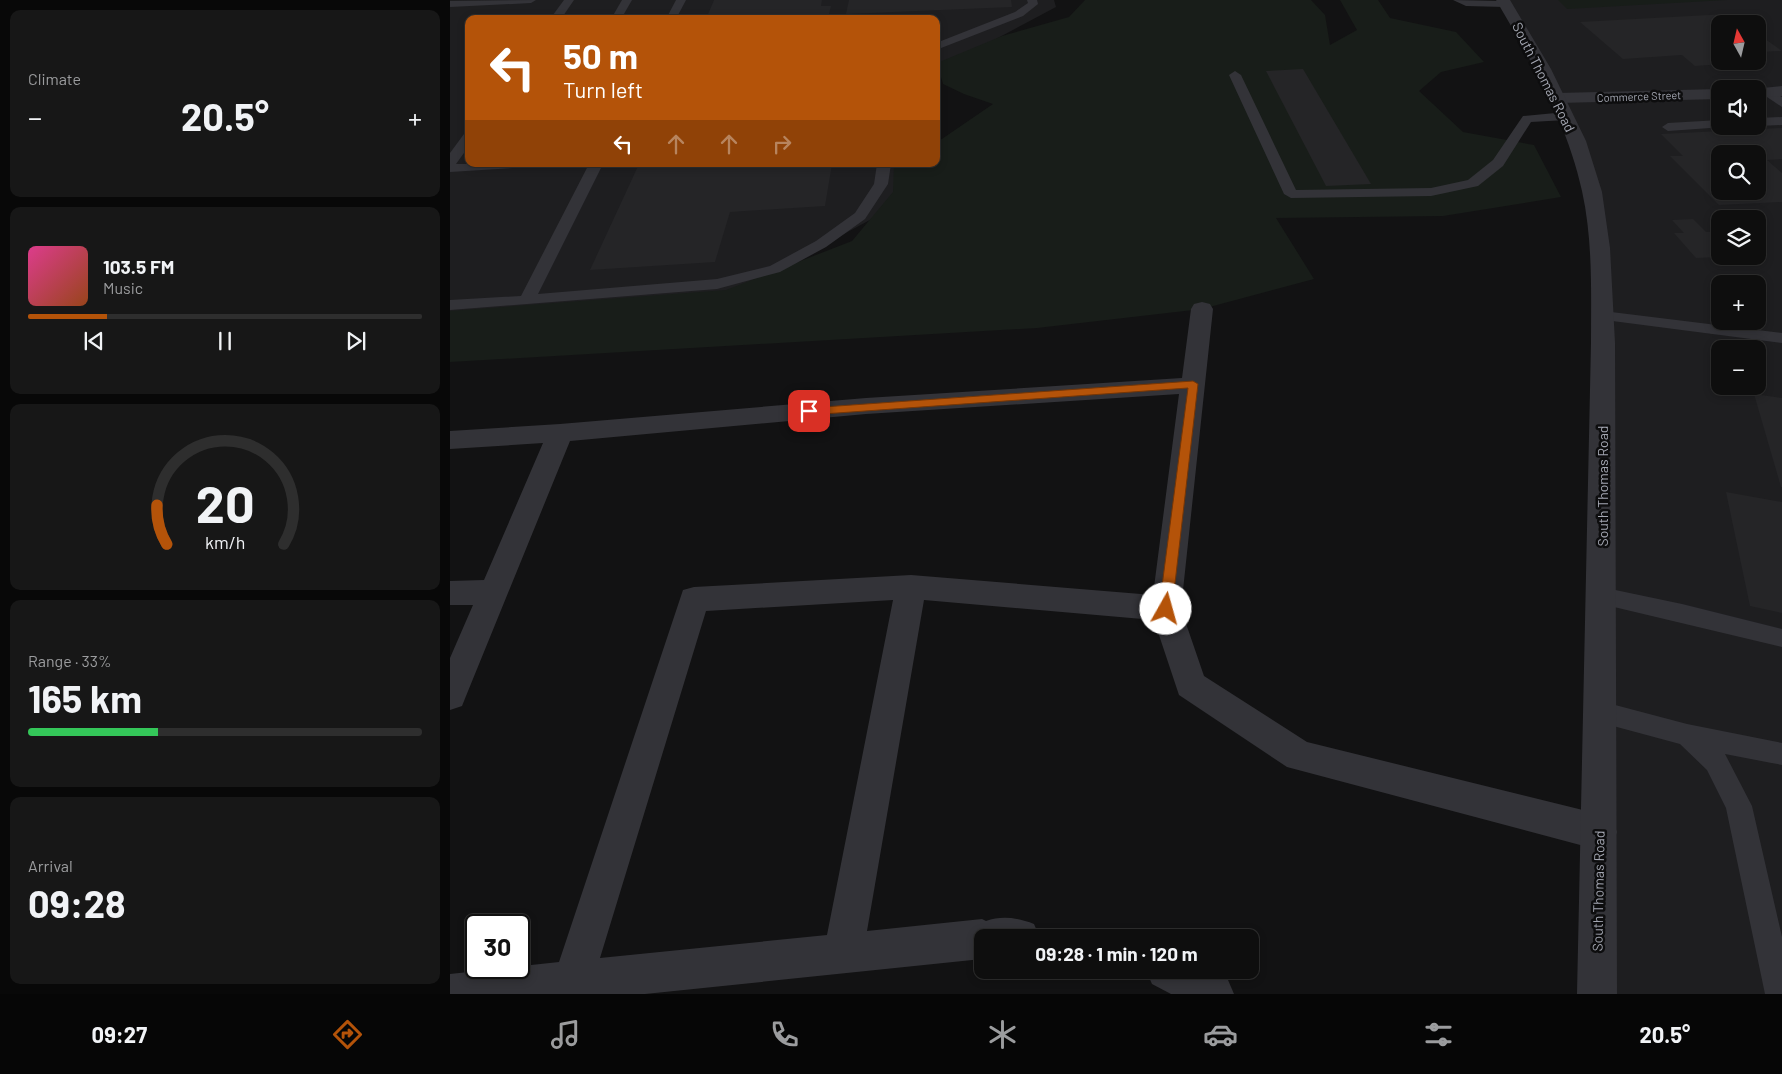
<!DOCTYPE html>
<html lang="en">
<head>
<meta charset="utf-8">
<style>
  :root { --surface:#0e0e0e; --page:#171717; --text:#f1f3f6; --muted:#9b9c9e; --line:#2e2e2e; --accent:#b45309 }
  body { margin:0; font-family:Barlow,sans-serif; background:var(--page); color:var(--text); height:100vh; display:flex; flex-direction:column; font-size:19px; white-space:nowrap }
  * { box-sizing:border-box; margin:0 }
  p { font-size:16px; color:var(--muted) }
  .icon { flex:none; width:28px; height:28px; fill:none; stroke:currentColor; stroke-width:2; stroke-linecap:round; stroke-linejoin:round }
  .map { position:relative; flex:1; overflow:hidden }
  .side { display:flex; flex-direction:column; gap:10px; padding:10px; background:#080808; width:450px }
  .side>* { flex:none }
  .guide { position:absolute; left:15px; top:15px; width:475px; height:152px; border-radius:10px; box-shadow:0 2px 8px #0003,0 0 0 1px var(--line); background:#b45309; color:#fff; overflow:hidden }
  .needle { width:32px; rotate:352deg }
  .controls { position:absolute; left:1261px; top:15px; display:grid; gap:10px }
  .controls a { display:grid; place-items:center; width:55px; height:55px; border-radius:10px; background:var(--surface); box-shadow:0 2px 8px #0003,0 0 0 1px var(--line); font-size:25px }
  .speed { position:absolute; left:15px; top:914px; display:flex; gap:10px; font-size:25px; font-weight:700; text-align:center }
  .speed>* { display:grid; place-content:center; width:65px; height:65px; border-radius:50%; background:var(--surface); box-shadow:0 2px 8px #0003,0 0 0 1px var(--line); line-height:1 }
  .speed .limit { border:2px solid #111; border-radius:8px; background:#fff; color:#111 }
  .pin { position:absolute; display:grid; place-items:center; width:42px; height:42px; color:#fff; margin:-21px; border-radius:10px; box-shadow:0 2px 8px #0006 }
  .me { position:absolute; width:55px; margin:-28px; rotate:7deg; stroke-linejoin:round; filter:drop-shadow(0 0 4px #0008) }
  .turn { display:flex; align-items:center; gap:18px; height:105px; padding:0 15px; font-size:22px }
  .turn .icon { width:65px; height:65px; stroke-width:2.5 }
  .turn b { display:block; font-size:35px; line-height:42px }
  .lanes { display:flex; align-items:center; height:48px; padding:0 15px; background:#0003; justify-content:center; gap:25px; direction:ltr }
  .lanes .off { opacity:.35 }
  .big { font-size:38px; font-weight:700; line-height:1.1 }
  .side .widget { flex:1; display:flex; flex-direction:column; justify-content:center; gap:8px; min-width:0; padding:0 18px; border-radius:10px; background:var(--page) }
  .side .dial { align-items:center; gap:0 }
  .dial svg { height:130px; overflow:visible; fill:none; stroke:var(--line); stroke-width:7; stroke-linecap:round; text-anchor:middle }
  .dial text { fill:var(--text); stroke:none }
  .song { display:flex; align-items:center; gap:15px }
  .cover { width:60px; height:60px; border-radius:8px; background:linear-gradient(135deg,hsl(330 70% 55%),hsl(20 70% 35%)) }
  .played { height:5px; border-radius:2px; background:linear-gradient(90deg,var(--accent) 20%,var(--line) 20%) }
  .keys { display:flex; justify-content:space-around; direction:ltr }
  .heat { display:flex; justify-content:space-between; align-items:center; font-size:28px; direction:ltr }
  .charge { height:8px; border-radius:4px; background:linear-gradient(90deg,#34c759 33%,var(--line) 0) }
  .trip { position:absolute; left:524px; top:929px; width:285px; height:50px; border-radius:10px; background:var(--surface); box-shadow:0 2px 8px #0003,0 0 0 1px var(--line); font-weight:700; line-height:50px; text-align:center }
  .tab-bar { display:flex; height:80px; justify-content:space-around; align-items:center; background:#060606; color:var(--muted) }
  .tab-bar .icon { width:35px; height:35px }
  .tab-bar .active { color:var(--accent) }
  .tab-bar b { font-size:22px; color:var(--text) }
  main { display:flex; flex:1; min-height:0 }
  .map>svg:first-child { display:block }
</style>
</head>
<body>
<main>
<section class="side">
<div class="widget"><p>Climate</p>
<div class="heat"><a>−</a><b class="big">20.5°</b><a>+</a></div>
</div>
<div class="widget">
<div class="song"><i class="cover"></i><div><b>103.5 FM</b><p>Music</p></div></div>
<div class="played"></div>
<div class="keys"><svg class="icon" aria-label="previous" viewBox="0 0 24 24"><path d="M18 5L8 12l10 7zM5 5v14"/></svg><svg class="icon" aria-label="pause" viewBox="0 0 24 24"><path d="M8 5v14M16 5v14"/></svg><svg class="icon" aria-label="next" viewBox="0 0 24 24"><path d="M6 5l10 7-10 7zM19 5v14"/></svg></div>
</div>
<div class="widget dial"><svg viewBox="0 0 100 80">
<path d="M14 69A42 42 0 1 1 86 69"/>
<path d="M14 69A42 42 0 0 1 8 45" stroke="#b45309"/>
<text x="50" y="56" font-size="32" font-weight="700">20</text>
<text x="50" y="72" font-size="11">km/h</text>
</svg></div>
<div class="widget"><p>Range · 33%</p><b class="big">165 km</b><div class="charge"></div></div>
<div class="widget"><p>Arrival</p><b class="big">09:28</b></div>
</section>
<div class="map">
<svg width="1332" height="994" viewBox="0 0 1332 994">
  <rect width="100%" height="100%" fill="#121213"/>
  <g fill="#1e1e20" fill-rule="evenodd">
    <polygon points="0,0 604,0 606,7 486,71 486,19 19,19 19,164 460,164 457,200 277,297 0,316"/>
    <path d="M1053 0H1332V994H1147L1153 343 1127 139ZM1270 24H1308V61H1270ZM1270 89H1308V126H1270ZM1270 154H1308V191H1270ZM1270 219H1308V256H1270ZM1270 284H1308V321H1270ZM1270 349H1308V386H1270Z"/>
  </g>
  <g fill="#181d19">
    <polygon points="635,0 861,0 875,15 880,45 907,30 890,0 928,0 940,18 1006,32 1034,62 991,72 969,91 1013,132 1084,145 1111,197 993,216 826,218 864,279 752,309 587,328 0,362 0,311 276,290 402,241 443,192 444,164 486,164 486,143 543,104 514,94 493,84 487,63 552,36 619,17"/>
    <polygon points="1108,0 1277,0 1117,9"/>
  </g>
  <g fill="#252527" fill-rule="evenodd">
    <polygon points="264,0 372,0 371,6 381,6 379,14 367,15 366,19 256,19"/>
    <polygon points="399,0 561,0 562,7 396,14"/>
    <polygon points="1278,14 1292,24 1270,24 1270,61 1284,61 1287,63 1245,66 1232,55 1173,59 1130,22"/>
    <polygon points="1308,34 1332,51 1308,52"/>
    <polygon points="853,69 921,184 876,186 816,71"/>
    <path d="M1332 128V159L1317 160 1332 173V202L1269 205 1220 156H1233L1211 134ZM1270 154H1308V191H1270Z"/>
    <polygon points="189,164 382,164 375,206 280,212 265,262 140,270"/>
    <polygon points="1243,219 1256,232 1261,232 1267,238 1263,238 1270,245 1270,257 1246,258 1224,233 1234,233 1222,220"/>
    <polygon points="1304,394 1332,398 1332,487 1331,487"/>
    <polygon points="1276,492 1332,502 1332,613 1300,606"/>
  </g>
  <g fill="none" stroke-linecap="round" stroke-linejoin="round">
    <g fill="#333338" fill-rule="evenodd">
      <polygon points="86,0 81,3 0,7 0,1"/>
      <polygon points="114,0 124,0 111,19 100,19"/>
      <polygon points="172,0 182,0 171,19 161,19"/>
      <polygon points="226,0 236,0 226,19 216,19"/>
      <polygon points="577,0 587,0 588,4 573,16 486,50 486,43 565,12 578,3"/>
      <polygon points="1003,0 1055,1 1060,4 1055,7 1016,6"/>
      <polygon points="785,71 791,75 846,190 981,188 1018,180 1043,160 1073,116 1116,112 1122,116 1116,120 1081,122 1053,166 1028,186 981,196 841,198 834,194 779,75"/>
      <polygon points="1318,88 1332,97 1332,107 1314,95 1312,92"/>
      <polygon points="1332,117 1332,125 1308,126 1308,118"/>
      <polygon points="1270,120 1270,126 1274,127 1218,131 1212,127 1218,123"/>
      <polygon points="19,133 19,146 6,164 70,164 63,168 0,172 0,153 14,134"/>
      <polygon points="139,164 153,164 88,294 267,279 320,266 366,241 405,213 424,184 427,164 441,164 438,184 415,219 376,247 330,272 267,289 0,310 0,300 71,296"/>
      <polygon points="1153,311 1332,333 1332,343 1147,319 1145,316 1147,313"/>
      <polygon points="1151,587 1232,604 1332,629 1332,647 1143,602 1140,596 1143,590"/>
      <polygon points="1150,701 1237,724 1332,743 1332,765 1275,754 1302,806 1332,937 1332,994 1315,994 1276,808 1257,770 1230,744 1141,720 1138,712 1141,704"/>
    </g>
    <g fill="#333338" fill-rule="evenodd">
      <polygon points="1332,86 1332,96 1308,97 1308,89 1302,89"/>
      <polygon points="1270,89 1270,99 1108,103 1102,102 1100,98 1102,94 1108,93"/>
      <path d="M752 302 760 304 763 309 731 609 754 676 857 742 1149 814 1162 819 1167 832 1162 845 1149 850 837 767 729 695 704 620 474 600 417 931 532 919 536 921C552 915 569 918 584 924L590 938H532V959L195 994H0V974L109 962 233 590 244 587 461 575 703 595 729 394 416 414 120 441 16 696 12 706 0 710V658L23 605H0V581L34 580 93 443 0 449V431L110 424 416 398 732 378 741 309 744 304ZM443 600 377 935 150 958 256 611Z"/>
      <polygon points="696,970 759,970 778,980 784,994 721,994 702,984"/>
    </g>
    <path fill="#333338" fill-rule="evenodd" d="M1046 0H1060L1101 69 1136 141 1152 192 1160 248 1165 343 1167 994H1127L1141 343C1141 293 1143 240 1132 191 1117 122 1081 60 1046 0Z"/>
  </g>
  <polygon fill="#b45309" stroke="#753606" points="743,381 748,384 722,609 720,612 716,614 711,612 709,609 738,388 359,415 354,411 359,408"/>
  <g text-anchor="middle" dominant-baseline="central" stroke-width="5" stroke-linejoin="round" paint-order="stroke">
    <g font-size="11" fill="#a4a7b2" stroke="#0d0d0e">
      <text transform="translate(1189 96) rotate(-2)">Commerce Street</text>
    </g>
    <g font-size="14" fill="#a4a7b2" stroke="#0d0d0e">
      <text transform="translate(1094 77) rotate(63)">South Thomas Road</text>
      <text transform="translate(1152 486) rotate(-90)">South Thomas Road</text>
      <text transform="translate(1148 891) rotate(-89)">South Thomas Road</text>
    </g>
  </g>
</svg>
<div class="controls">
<a><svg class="needle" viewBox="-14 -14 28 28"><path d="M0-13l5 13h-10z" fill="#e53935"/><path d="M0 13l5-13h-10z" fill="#9b9c9e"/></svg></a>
<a><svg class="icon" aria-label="sound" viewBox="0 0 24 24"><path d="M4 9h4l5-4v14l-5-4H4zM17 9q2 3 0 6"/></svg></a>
<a><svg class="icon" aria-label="search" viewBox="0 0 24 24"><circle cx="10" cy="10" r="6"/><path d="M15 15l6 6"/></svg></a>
<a><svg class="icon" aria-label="layers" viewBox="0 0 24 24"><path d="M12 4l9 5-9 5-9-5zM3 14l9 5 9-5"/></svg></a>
<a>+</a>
<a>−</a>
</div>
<div class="speed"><div class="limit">30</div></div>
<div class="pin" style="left:359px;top:411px;background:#d93025"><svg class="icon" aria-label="arrive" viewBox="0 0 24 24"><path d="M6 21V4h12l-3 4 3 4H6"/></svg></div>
<svg class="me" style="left:716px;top:609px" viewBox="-20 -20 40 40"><circle r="19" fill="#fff"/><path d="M0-13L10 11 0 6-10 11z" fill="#b45309"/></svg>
<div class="trip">09:28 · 1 min · 120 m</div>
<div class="guide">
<div class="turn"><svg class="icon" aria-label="left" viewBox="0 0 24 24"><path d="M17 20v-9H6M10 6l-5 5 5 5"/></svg><div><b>50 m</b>Turn left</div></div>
<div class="lanes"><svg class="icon" aria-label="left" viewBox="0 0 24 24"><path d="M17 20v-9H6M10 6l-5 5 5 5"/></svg><svg class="icon off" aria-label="ahead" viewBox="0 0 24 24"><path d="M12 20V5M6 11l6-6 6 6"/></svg><svg class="icon off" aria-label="ahead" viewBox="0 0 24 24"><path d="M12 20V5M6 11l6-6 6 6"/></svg><svg class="icon off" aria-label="right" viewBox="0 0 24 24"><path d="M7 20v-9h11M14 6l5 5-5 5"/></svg></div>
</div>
</div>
</main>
<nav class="tab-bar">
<b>09:27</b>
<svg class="icon active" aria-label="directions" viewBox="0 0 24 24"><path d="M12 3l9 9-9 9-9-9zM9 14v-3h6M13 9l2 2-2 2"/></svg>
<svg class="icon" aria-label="music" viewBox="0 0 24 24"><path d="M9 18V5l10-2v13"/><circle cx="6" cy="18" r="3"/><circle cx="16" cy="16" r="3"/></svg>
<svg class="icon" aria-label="phone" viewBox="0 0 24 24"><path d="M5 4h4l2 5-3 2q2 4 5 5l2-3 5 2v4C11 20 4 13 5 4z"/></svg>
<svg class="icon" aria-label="climate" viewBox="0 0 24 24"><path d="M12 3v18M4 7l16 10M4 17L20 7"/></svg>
<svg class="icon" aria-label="car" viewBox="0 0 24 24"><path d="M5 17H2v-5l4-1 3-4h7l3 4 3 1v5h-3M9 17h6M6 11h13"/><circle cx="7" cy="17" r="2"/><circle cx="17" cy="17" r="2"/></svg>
<svg class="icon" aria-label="filters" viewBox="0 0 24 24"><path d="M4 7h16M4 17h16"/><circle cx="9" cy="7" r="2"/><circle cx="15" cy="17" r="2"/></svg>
<b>20.5°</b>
</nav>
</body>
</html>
